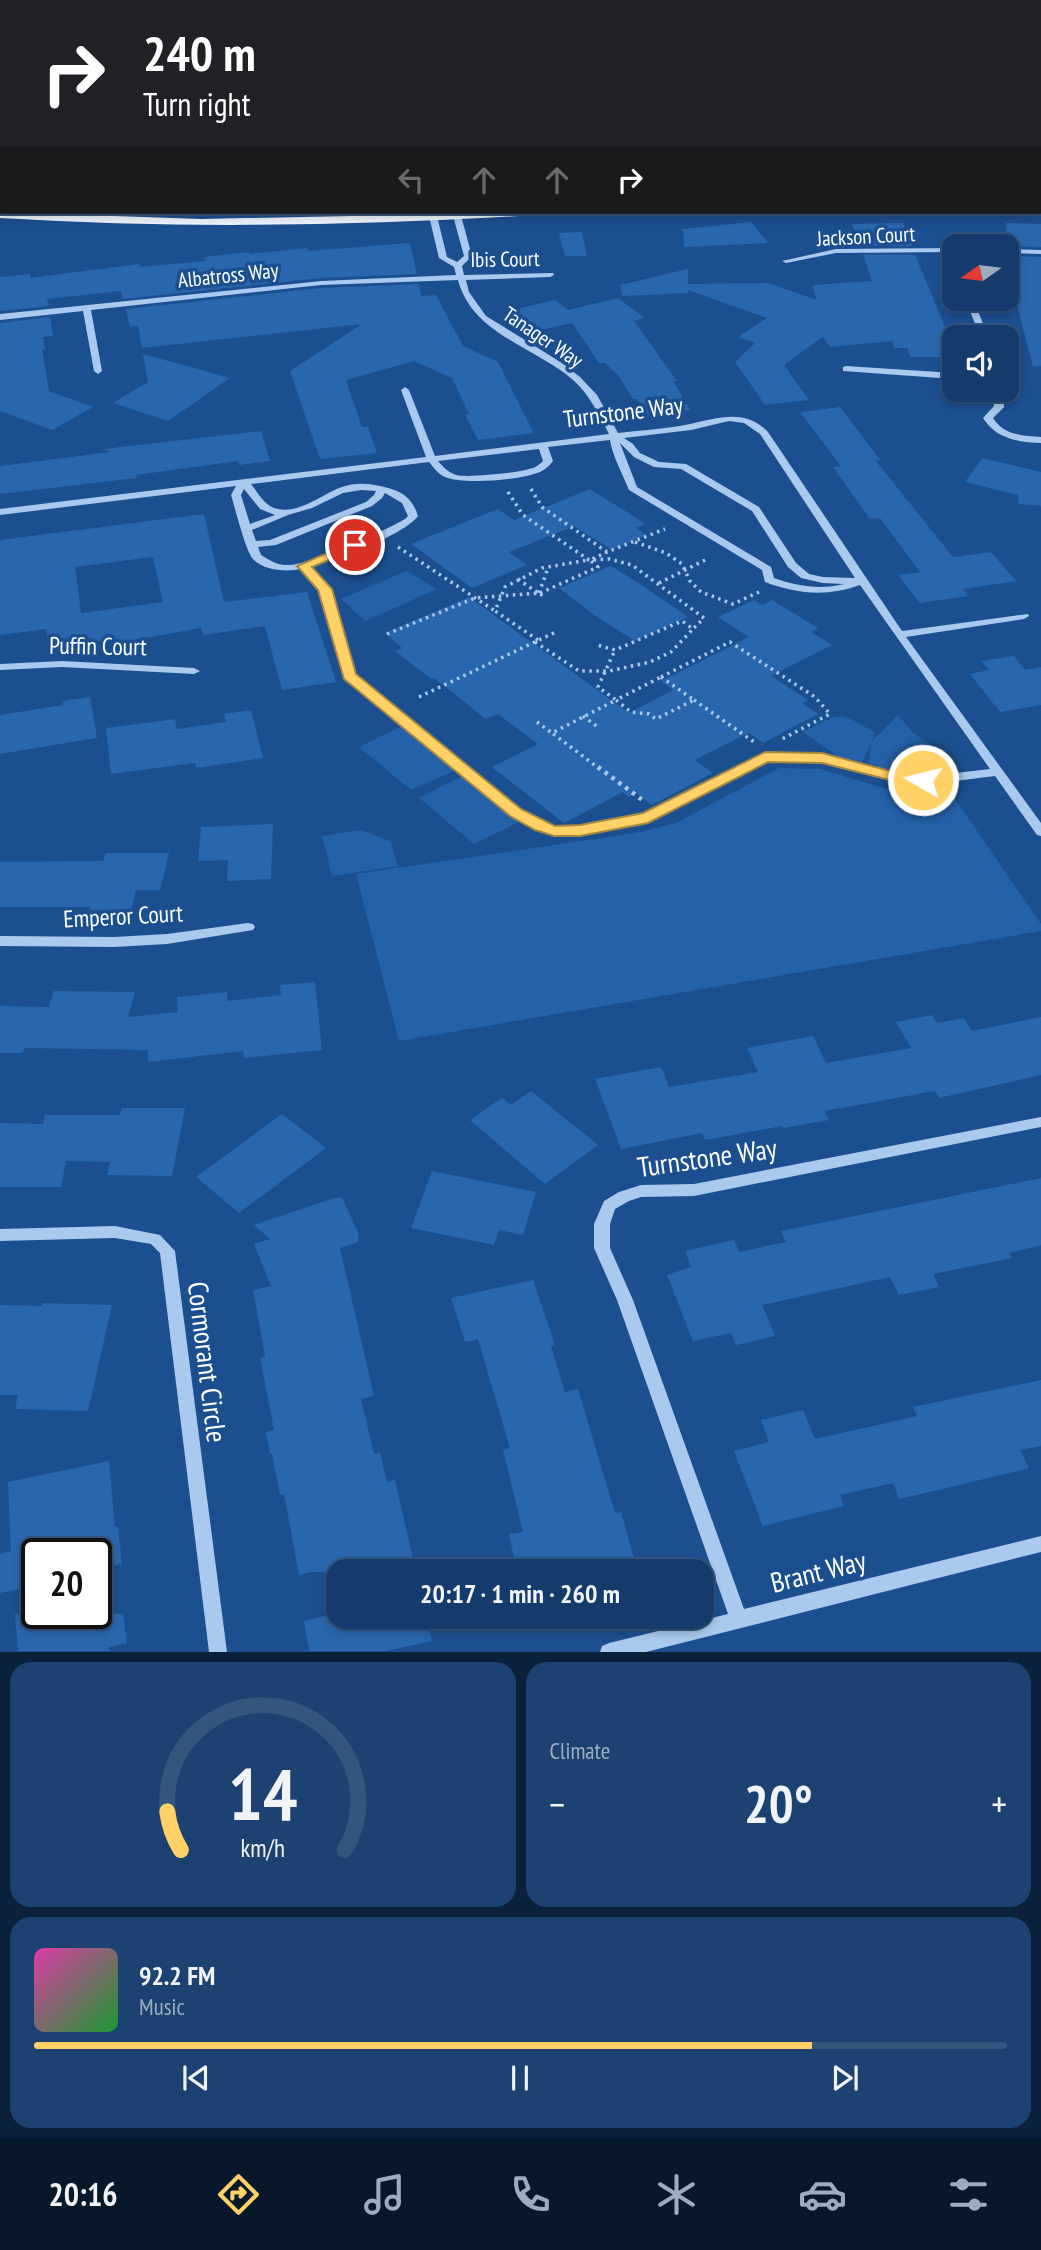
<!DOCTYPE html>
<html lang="en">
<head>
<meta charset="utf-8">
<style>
  :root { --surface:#143b6b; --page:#1d4271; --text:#f1f3f6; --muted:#9dadc1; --line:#33557e; --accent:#ffd166 }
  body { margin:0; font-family:"PT Sans Narrow",sans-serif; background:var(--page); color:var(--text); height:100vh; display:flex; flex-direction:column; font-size:26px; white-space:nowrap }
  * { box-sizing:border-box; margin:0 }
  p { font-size:23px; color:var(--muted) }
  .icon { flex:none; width:38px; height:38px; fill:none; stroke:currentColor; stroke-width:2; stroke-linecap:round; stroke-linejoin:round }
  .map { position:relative; height:1652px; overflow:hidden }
  .drawer { display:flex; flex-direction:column; gap:10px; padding:10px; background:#0b203b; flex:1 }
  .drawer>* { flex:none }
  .hud { position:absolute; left:0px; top:0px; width:1041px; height:214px; box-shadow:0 4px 10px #0003,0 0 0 2px var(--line); background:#202124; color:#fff; overflow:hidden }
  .needle { width:46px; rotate:256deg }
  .fabs { position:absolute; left:942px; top:234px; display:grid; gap:14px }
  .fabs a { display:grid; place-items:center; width:77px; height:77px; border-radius:14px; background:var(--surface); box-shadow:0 4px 10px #0003,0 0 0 2px var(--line); font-size:35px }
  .speed { position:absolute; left:21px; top:1538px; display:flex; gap:14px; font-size:35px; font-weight:700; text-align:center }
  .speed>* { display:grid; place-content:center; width:91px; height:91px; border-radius:50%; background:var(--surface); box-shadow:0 4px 10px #0003,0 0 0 2px var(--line); line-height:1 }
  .speed .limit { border:4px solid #111; border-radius:10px; background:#fff; color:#111 }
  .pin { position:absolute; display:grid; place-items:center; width:60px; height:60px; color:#fff; margin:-30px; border:4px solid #fff; border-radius:50%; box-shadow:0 2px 7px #0007 }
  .me { position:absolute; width:77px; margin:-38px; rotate:278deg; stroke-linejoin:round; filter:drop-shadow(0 0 5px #0008) }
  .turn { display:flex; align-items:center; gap:24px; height:147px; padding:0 28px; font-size:32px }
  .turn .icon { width:91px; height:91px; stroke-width:2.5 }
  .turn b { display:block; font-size:49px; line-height:60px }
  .lanes { display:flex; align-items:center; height:66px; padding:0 28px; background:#0003; justify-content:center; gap:35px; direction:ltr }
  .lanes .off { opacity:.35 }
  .big { font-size:52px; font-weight:800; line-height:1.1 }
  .drawer .card { flex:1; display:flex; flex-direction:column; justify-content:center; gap:10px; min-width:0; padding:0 24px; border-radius:21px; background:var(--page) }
  .drawer .dial { align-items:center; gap:0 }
  .dial svg { height:182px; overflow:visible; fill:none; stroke:var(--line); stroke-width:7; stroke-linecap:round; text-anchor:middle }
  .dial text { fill:var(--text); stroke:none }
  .song { display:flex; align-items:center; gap:21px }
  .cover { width:84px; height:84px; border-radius:10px; background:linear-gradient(135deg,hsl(320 70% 55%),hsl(130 70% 35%)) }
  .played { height:7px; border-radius:4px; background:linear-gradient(90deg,var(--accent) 80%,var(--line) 80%) }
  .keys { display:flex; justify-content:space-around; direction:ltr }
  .heat { display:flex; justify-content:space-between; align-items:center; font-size:38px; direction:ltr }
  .drawer .tiles { flex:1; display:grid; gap:10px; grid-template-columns:1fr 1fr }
  .card:last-child { grid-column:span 2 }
  .trip { position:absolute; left:326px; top:1559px; width:388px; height:70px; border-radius:21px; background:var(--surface); box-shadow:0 4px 10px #0003,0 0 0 2px var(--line); font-weight:800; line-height:70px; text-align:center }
  .tab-bar { display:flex; height:112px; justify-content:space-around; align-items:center; background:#08182b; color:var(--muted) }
  .tab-bar .icon { width:49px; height:49px }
  .tab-bar .current { color:var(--accent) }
  .tab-bar b { font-size:32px; color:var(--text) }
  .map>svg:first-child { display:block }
</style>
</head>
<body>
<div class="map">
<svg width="1041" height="1652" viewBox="0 0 1041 1652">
  <rect width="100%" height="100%" fill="#1b4f8f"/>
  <g fill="#2461a8">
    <polygon points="28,0 617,0 25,2"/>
    <polygon points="406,571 437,589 365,621 341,599"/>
    <path d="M898 715 913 733 941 751 956 772C922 779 901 777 869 763L871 743 861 765 845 761 803 732C839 713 839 710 875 733L872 741Z"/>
    <polygon points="404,725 458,769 411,790 359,747"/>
    <polygon points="779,768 820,769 914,797 951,793 1041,924 1041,931 399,1041 356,874 636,833 676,823"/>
    <polygon points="464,775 521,821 474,844 419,798"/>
    <polygon points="361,830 391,842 398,866 332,876 322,836"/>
  </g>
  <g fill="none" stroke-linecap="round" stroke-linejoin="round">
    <g stroke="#9cc4f0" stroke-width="5">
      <polyline points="454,0 459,2"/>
      <polyline points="884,0 886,2"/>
      <polyline points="0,72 2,70"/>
    </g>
  </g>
  <g fill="#2a66ad" fill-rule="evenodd">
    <polygon points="751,222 768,243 684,247 683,229"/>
    <polygon points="903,223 912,246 860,246 852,224"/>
    <polygon points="1006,223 1041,224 1041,247 1006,246"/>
    <polygon points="582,232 587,256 565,256 559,233"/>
    <polygon points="410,243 417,274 321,278 123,299 121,291 47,299 49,306 0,311 0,277 30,274 30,278 139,264 140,267 205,261 204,257 249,252 249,254 307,248 308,251"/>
    <polygon points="863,255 915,255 954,348 954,357 910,357 907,348 894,348 892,341 830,347 823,337 784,365 809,400 765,405 735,362 755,343 738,337 767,318 688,290 688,293 622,296 620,285 688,269 688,284 768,283 817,300 812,285 872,281"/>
    <polygon points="1006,256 1041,257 1041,366 1033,367 1017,305 1011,305 1006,294"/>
    <polygon points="419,284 421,296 436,295 463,346 498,362 534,433 478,440 465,415 469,414 452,378 414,361 346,380 362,427 368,427 377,453 320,459 290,371 362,324 142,348 138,326 130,327 126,309 321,288"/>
    <polygon points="618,298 645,318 634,321 677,381 673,381 690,410 646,414 637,399 633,399 618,375 605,363 599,363 572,323 536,331 511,310 555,300 568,310"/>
    <polygon points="50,317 53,336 43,337 45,349 42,349 49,391 93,407 52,430 0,411 0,323"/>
    <polygon points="143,354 230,378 168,421 113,403 148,382"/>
    <polygon points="840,407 881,461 875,460 953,557 991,552 1016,581 963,589 968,596 920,603 898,575 920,572 880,518 870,519 865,512 833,467 841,466 800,412"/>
    <polygon points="261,431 270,461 239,465 238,461 136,475 137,478 0,494 0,466 111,452 104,449"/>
    <polygon points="982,458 1041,472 1041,506 1019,504 1018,495 965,482"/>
    <polygon points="590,489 646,524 636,528 646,535 612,550 574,526 509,552 527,565 472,588 411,544 498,509 514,520"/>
    <path d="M204 514 224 602 307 592 336 682 282 690 265 626 203 635 201 628 116 643 115 639 92 642V638L48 641 46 629 0 635V540ZM153 557 163 602 81 613 75 567Z"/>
    <polygon points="611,566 640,584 688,617 635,641 594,615 559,588"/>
    <polygon points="469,597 629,713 673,690 661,681 749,637 718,617 754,600 762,605 772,600 818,628 811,632 832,645 771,676 808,700 802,703 818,714 763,743 749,733 695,760 713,773 652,805 636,793 629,797 623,792 564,823 492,767 538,744 498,714 486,719 434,678 431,679 395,651 402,648 385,633"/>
    <polygon points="1014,656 1025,670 1041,667 1041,705 1000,712 970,674 989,670 981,661"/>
    <polygon points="90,697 97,738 0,754 0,715 63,705 62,701"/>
    <polygon points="251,710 263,758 196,768 195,763 111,774 106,728 175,719 177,729 226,722 224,714"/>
    <polygon points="273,824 271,879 227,881 228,860 198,861 201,827"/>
    <polygon points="106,853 169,853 160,890 136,890 131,910 90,910 90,907 0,907 0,862 103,861"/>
    <polygon points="315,982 322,1050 244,1058 243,1051 148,1062 148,1050 24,1048 23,1053 0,1053 0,1006 49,1007 54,991 135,992 128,1017 178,1012 177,997 227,992 227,1001 281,995 280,985"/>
    <polygon points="932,1015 937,1023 964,1018 972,1031 1041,1017 1041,1075 939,1098 935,1091 825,1111 829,1120 783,1128 782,1126 705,1140 702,1133 621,1149 595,1079 661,1067 669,1087 758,1072 747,1048 813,1036 826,1063 911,1048 896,1022"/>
    <polygon points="531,1091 598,1145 545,1184 470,1120 502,1098 511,1105"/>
    <polygon points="122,1108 185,1108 172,1176 107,1175 110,1162 66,1161 61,1187 0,1187 0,1123 43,1124 45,1115 120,1115"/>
    <polygon points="282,1114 326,1148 239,1213 196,1177"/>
    <polygon points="432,1171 536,1192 523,1235 499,1230 494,1245 411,1228"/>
    <polygon points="1041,1178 1041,1245 1009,1253 1012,1258 933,1274 939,1287 899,1295 890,1277 762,1305 775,1336 736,1345 731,1333 693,1341 667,1275 691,1267 685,1251 734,1240 739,1252 786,1242 781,1231"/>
    <polygon points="334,1198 342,1198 358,1232 358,1242 340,1248 374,1396 361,1399 374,1454 380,1452 387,1482 395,1480 416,1572 312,1572 299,1575 284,1494 280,1495 272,1454 270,1454 266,1432 274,1430 260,1358 265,1356 253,1290 271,1286 254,1244 270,1239 254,1225"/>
    <polygon points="533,1280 555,1345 551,1346 565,1392 578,1389 615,1513 621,1512 638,1572 517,1572 509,1534 523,1532 503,1450 510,1448 478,1339 465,1342 451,1298"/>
    <polygon points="42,1303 112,1305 88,1411 15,1409 18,1395 0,1395 0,1305 42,1306"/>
    <polygon points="1041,1380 1041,1446 1020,1450 1029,1468 951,1487 899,1499 893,1483 840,1495 844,1506 763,1526 734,1451 769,1442 761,1420 803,1410 815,1439 917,1416 913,1407"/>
    <polygon points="109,1461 115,1527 118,1527 122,1564 96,1570 96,1554 37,1554 37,1585 0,1593 0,1554 11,1551 8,1482"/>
    <polygon points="338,1613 338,1617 427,1617 432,1641 386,1651 309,1651 304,1621"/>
    <polygon points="15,1614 123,1614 127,1643 109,1647 109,1651 18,1651"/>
  </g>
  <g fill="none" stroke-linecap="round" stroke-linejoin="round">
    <g stroke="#a9c9ee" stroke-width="2.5" stroke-dasharray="2 2.5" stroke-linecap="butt">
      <polyline points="881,0 884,2"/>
      <polyline points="19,2 22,0"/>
    </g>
    <g stroke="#a9c9ee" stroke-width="3.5" stroke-dasharray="2.5 4.5" stroke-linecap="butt">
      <polyline points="531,489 542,507 607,552 665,529"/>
      <polyline points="508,492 523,515 589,560 609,559 632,565 704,618 693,629 682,621 615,650 597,645"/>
      <polyline points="635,542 666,553 682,564 690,581 701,592 733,604 759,592"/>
      <polyline points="398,547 495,611"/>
      <polyline points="518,579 538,593"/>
      <polyline points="659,583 709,558"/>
      <polyline points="539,593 548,568"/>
      <polyline points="540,593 598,567 590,560 607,552"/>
      <polyline points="387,634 475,598 539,593 543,596"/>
      <polyline points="538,640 495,611 505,587 542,568 588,560"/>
      <polyline points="535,642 579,671 609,671 650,662 671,652 693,629"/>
      <polygon points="661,677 694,700 656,719 649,714 631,712 616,700"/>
      <polyline points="661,677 730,642 815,697 830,714 782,739"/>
      <polyline points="419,697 558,631"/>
      <polyline points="694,700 757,744"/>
      <polyline points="583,716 599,728"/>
      <polyline points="537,722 552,733"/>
      <polyline points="600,769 552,733 616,700 598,687 615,650"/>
    </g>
    <polyline stroke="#a9c9ee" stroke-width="4.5" stroke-dasharray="3.5 5" stroke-linecap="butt" points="598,767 645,802"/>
    <g fill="#a9c9ee" fill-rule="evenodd">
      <polygon points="613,0 620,0 621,1 615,2"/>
      <polygon points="794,0 800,0 802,2 795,2"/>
      <rect x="1040" y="34" width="1" height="4"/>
      <rect x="1040" y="107" width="1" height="4"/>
      <rect x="1040" y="121" width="1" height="4"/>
      <path d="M428 212H436L447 257 457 262 464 256 452 212H460L472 256 462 266 464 275 553 273 554 275 550 277 466 280 469 292 486 316 562 363 580 377 597 395 618 433C642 430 667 429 690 424 718 418 745 408 768 432L902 631 1028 614 1029 616 1024 619 906 637 1041 823V836L1037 835 995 776 939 783H911L822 762 768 761 652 821 580 835 550 834 512 816 345 678 318 586 301 569C287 572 264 571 253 559 246 552 235 508 231 495L236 486 0 515V509L426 457 401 390 405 387 409 390 435 456 609 434C599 415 590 395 573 380 535 347 472 334 458 280L321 285 91 310 102 371 98 374 94 371 83 311 0 320V314L321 281 456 275 454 267 439 258ZM729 421 744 423 760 434 855 578 823 577 809 574 796 563 759 507 686 464 659 462 640 453 633 444 624 438 691 430ZM610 440C612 455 623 475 629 490L762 570 765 582C797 594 827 597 860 585L990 769 939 775H911L822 754 766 753 645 815 580 827H556L520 810 354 675 328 585 310 567C336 559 403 536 418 516 413 500 404 492 388 488 374 484 359 482 345 486 324 492 301 514 278 509 265 507 259 494 251 484L429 462C434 468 438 474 445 477 463 485 522 480 540 472 546 469 549 466 553 461L548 447ZM620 443 634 457 654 467 681 469 752 511 788 567 801 578 823 583 844 584C820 590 797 586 774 578L771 567 637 487ZM539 449 543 461C539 465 535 468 529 469 516 473 468 478 456 475 448 472 443 467 438 461ZM244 489 260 509 275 515 250 524 241 495ZM361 490 376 491 374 495 366 502 270 540 256 541 252 530 288 515 312 508 343 493ZM385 493 402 503 408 516 405 519C382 532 312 566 286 565 277 565 269 560 261 555L258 547 276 545 372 506 382 498Z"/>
      <polygon points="954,248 954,252 836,253 786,263 782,261 836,249"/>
      <polygon points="1006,249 1041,250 1041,254 1006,253"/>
      <polygon points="965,299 973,299 989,338 981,338"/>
      <polygon points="846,366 954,373 954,379 843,371 843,367"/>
      <path d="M994 390H1003L1004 407 993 418C1004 435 1022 436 1041 437V443C1018 442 996 439 983 418L994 406Z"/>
      <polygon points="62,661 194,668 200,671 194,674 62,667 0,670 0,664"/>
      <polygon points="248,923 253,924 255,927 253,930 167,944 114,947 0,946 0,936 114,937 167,934"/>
      <polygon points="1041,1117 1041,1127 694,1196 641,1197 629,1201 615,1209 610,1224 610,1248 633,1300 744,1609 1041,1536 1041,1552 646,1652 600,1652 602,1646 609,1643 728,1614 617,1300 594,1248 594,1224 604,1201 619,1192 641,1185 694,1184"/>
      <polygon points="115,1226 160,1235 175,1251 227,1652 209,1652 160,1253 151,1244 115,1238 0,1241 0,1229"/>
    </g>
    <g fill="#f0f6ff" fill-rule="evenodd">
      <rect x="1040" y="191" width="1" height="6"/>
      <rect x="0" y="199" width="2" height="6"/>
      <path d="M0 212 201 219 541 212 536 215C357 226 179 229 0 218Z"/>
    </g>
  </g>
  <polygon fill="#ffd166" stroke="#a68842" stroke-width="2" points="355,541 361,545 359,548 312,567 332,589 356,674 521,809 555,826 580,825 643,813 765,752 822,753 898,773 923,775 931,780 923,785 898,782 822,763 768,762 648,823 580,836 554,836 535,830 510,816 344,679 318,590 297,566"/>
  <g text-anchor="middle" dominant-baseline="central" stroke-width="7" stroke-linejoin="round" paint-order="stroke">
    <g font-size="21" fill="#fff" stroke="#1b4f8f">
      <text transform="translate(866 236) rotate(-3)">Jackson Court</text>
      <text transform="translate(505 259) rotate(-1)">Ibis Court</text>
      <text transform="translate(228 275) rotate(-6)">Albatross Way</text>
      <text transform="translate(543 337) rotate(34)">Tanager Way</text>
    </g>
    <g font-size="24" fill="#fff" stroke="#1b4f8f">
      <text transform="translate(623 412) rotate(-7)">Turnstone Way</text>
      <text transform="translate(98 646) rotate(1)">Puffin Court</text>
      <text transform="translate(123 916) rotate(-3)">Emperor Court</text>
    </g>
    <g font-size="28" fill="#fff" stroke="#1b4f8f">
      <text transform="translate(707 1157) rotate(-8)">Turnstone Way</text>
      <text transform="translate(208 1362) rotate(83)">Cormorant Circle</text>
      <text transform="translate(818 1571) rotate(-14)">Brant Way</text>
    </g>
  </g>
</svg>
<div class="fabs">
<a><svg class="needle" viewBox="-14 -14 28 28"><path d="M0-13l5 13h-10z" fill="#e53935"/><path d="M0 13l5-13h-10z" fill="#9dadc1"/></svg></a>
<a><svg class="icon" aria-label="sound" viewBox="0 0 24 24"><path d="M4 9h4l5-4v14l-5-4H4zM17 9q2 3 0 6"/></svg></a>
</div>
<div class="speed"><div class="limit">20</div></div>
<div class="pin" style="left:355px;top:545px;background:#d93025"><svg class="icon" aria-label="arrive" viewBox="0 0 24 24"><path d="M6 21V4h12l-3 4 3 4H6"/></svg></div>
<svg class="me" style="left:923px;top:780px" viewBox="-20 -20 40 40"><circle r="17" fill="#ffd166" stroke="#fff" stroke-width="3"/><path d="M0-11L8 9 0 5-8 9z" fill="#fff"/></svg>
<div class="trip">20:17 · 1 min · 260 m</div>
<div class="hud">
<div class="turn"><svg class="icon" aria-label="right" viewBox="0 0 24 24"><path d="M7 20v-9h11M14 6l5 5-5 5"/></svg><div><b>240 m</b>Turn right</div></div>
<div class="lanes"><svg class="icon off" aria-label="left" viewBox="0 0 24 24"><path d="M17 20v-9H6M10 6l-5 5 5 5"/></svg><svg class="icon off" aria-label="ahead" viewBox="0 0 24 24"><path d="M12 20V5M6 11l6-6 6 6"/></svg><svg class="icon off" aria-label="ahead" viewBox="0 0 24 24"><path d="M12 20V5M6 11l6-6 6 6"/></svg><svg class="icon" aria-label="right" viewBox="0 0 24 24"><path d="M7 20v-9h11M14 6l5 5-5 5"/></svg></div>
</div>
</div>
<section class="drawer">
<div class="tiles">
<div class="card dial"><svg viewBox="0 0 100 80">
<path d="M14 69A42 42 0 1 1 86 69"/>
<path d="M14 69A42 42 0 0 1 8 52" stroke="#ffd166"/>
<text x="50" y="56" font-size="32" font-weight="700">14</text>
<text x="50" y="72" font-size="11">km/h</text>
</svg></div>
<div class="card"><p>Climate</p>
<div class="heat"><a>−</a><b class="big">20°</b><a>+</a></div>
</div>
<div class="card">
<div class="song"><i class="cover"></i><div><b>92.2 FM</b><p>Music</p></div></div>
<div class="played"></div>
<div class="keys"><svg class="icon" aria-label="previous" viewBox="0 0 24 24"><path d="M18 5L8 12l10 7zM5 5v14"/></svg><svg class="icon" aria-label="pause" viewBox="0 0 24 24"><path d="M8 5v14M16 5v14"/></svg><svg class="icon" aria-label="next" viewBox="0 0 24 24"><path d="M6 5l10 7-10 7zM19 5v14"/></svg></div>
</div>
</div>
</section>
<nav class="tab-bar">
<b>20:16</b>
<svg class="icon current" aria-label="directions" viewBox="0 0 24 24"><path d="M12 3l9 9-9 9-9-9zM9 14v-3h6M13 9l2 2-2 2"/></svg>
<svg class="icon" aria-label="music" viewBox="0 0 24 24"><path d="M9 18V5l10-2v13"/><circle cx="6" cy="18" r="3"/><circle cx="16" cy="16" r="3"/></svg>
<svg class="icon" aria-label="phone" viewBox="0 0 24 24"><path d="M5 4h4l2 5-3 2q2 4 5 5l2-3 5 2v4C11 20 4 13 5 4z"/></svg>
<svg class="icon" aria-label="climate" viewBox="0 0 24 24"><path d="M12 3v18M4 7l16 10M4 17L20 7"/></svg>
<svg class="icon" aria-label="car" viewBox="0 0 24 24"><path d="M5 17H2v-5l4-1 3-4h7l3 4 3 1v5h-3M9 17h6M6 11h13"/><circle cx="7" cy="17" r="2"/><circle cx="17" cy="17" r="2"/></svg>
<svg class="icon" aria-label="filters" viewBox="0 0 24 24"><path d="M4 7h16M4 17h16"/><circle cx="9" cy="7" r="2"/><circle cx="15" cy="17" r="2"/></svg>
</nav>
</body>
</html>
